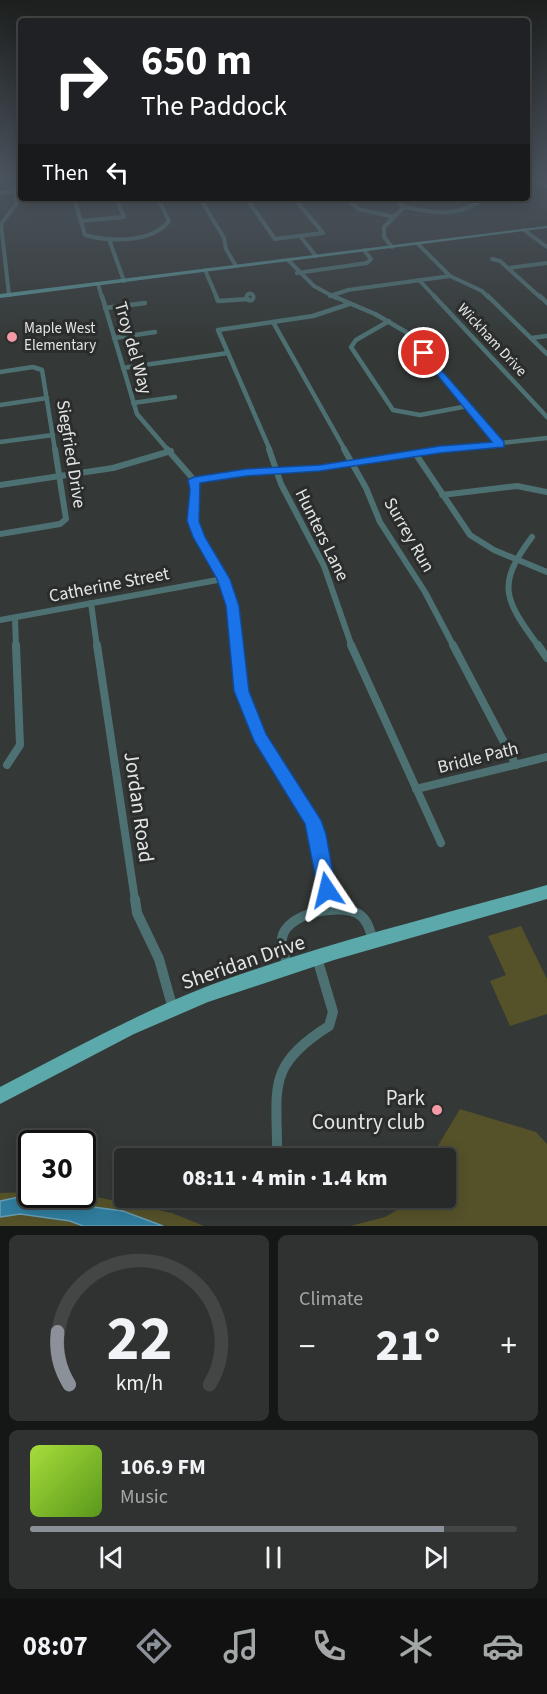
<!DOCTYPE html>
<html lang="en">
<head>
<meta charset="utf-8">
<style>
  :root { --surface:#272a28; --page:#2f3230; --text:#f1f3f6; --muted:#a4a7a8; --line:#434645; --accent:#8c9099 }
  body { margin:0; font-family:"Source Sans 3",sans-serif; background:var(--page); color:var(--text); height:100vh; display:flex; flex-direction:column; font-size:22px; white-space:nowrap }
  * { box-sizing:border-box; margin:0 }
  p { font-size:20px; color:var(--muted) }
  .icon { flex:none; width:33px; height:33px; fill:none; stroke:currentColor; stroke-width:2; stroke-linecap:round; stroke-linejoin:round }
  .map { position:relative; height:1226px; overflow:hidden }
  .side { display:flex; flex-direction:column; gap:9px; padding:9px; background:#151716; flex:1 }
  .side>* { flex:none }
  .guide { position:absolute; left:18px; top:18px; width:512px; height:183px; border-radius:6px; box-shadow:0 3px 15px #0003,0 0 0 2px var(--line); background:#202124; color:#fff; overflow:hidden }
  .speed { position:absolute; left:18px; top:1130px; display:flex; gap:12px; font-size:30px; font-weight:700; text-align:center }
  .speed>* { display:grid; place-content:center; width:78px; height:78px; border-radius:50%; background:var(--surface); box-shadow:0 3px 15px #0003,0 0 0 2px var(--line); line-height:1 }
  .speed .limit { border:3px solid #111; border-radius:9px; background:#fff; color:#111 }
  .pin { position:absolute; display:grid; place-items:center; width:51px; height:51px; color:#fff; margin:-26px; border:3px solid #fff; border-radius:50%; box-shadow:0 2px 6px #0007 }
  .me { position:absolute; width:66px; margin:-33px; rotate:350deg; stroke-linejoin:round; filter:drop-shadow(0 0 4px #0008) }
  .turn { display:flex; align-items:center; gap:21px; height:126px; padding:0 24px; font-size:27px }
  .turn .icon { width:78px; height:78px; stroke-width:2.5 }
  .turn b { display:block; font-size:42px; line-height:51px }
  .then { display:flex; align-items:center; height:57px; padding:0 24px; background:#0003; gap:12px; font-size:22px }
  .big { font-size:45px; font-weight:800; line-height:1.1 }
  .side .card { flex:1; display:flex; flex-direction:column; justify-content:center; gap:9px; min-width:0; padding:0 21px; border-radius:9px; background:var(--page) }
  .side .dial { align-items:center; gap:0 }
  .dial svg { height:156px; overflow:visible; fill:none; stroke:var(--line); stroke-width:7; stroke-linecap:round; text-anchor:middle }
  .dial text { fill:var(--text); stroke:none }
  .song { display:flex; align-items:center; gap:18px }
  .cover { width:72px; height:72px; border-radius:9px; background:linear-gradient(135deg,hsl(80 70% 55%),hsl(90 70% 35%)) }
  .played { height:6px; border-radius:3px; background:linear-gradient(90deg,var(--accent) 85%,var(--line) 85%) }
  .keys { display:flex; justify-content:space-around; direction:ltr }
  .heat { display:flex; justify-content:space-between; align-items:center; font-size:33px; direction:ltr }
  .side .tiles { flex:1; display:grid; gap:9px; grid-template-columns:1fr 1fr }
  .card:last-child { grid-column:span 2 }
  .trip { position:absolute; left:114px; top:1148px; width:342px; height:60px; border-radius:6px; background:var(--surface); box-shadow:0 3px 15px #0003,0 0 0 2px var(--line); font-weight:800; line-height:60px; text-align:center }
  .menu { display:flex; height:96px; justify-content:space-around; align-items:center; background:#101110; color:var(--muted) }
  .menu .icon { width:42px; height:42px }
  .menu .active { color:var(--accent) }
  .menu b { font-size:27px; color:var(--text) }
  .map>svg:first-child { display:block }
</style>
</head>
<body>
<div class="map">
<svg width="547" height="1226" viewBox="0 0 547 1226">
  <rect width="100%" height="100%" fill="#343836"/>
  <g fill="#55522a">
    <polygon points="521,926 547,979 547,1014 510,1026 490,981 506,975 488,936"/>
    <polygon points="460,1109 536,1132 547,1144 547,1226 350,1226 385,1217 419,1197 446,1197 446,1158 434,1158 433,1154"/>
    <polygon points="31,1192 83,1194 172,1213 204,1226 0,1226 0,1193"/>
  </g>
  <polygon fill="#307d9e" stroke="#669cb3" stroke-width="1.5" points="19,1197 123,1211 163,1226 83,1226 70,1221 20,1214 0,1217 0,1201"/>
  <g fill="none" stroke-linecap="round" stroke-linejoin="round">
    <g stroke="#4d7172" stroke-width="4">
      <polyline points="0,180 6,179"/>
      <polyline points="526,183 539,181"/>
      <polyline points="0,193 15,192"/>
      <path d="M74 198 85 235C110 242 152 243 169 221L158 198"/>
      <polyline points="200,198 224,238 226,249 236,266"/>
      <polyline points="246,198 275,239 323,233 294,198"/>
      <polyline points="346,198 358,209 394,217"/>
      <polyline points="457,198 480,202"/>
      <polyline points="159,200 181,198"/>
      <path d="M404 207C433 213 460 218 484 198"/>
      <polyline points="81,221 124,217 116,198"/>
      <polyline points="524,230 547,247"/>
      <polyline points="300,236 316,256"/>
      <polyline points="109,239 124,281"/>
      <polyline points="418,244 450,276 482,291 489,298"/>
      <polyline points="392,247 384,237 384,227 404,207 395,198"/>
      <polyline points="492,259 500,261 541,298"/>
      <polyline points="288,260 314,286 336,298"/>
      <polyline points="508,268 547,263"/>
      <polyline points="205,270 217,298"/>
      <polyline points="297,273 367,263 371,259 364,250"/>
      <polyline points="419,280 436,298"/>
      <polyline points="98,284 102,298"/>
      <circle cx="250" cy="297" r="3.5"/>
      <polyline points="9,295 1,224 16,204 13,179"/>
      <polyline points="330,296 348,290 450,276"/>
    </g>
    <g stroke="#4d7172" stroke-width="4.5">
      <polyline points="102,296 137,414 168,450"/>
      <polyline points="216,296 218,301 248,299"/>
      <polyline points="333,296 375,314 406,332 500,445"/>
      <polyline points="434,296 547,417"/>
      <polyline points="488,296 547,354"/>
      <polyline points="540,296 547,303"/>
      <polyline points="105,308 145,303"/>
      <polyline points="389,321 356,340 351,347 393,410 420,415 468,406"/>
      <polyline points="273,322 345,450"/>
      <polyline points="114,338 155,332"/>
      <polyline points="531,338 547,336"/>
      <polyline points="123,368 228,353"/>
      <polyline points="0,372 33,367 42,370 55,450"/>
      <polyline points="133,403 175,397"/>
      <polyline points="0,405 47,398"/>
      <polyline points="0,442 53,435"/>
      <polyline points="270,450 218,330 313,316 349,304"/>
      <polyline points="435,450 547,438"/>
    </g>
    <g stroke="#4d7172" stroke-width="6">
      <polyline points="167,449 194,480 193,521 223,579 232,606 236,647"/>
      <polyline points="269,449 281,484 324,566 352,647"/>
      <polyline points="344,449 366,488 380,522 425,592 454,647"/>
      <polyline points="415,453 470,535 494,550 547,572"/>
      <polyline points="194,480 246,472 320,468 448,449"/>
      <polyline points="0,485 113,468 171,451"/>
      <polyline points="442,495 517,486 547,492"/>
      <polyline points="0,534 60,524 66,519 55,449"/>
      <path d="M532 537C495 586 505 600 539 647"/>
      <polyline points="91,603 97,647"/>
      <polyline points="15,618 16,647"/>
      <polyline points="0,620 223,579"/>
    </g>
    <g stroke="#4d7172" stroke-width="8">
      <polyline points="97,645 135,900"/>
      <path d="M236 645C244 721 273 759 312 821L317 834 328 900"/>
      <polyline points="351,645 441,843"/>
      <polyline points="453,645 516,765"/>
      <polyline points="538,645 547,658"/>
      <polyline points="7,765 20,745 16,645"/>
      <polyline points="416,789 547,757"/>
    </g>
    <g stroke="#4d7172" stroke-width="10">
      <polyline points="135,899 137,913 159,959 173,1009"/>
      <polyline points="328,899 330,909"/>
      <path d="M288 966C285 957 280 948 282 938 286 913 341 902 360 915 368 921 370 931 373 940"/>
      <path d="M277 1158C278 1089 264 1067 329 1026L333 1012 317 958"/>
    </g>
    <g fill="#569093" fill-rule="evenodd">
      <polygon points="534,179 539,179 547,185 547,188"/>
      <polygon points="547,226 547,228 0,298 0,294"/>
    </g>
    <path fill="#5ca9ac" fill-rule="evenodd" d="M547 885V899L334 960 208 1002 134 1034 0 1104V1087C68 1052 136 1014 208 986 318 945 434 917 547 885Z"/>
  </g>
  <linearGradient id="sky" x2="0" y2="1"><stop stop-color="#1d1f1e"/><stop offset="0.51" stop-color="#4a535d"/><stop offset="1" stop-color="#4a535d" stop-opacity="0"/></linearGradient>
  <rect width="547" height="351" fill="url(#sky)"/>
  <polygon fill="#1a73e8" stroke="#114b97" stroke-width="1.5" points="424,350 504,442 504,447 440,453 320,471 246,476 200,483 199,521 205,537 230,579 239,606 249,691 266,734 321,820 326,834 336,890 333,897 327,899 321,897 318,890 305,824 254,741 234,691 226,606 217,579 193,537 187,521 190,489 188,480 194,477 246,469 320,465 440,446 492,442 421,355 419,353"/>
  <g fill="#f49aa6" stroke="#2a2d2c" stroke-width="2">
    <circle cx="12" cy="337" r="6"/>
    <circle cx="437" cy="1110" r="6"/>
  </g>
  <g text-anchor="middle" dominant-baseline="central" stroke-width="6" stroke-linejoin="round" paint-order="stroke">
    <g font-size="15" fill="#e3e5e4" stroke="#2a2d2c" text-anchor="start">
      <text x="24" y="328">Maple West<tspan x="24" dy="17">Elementary</tspan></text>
    </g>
    <g font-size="15" fill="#e3e5e4" stroke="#2a2d2c">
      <text transform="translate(492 340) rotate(47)">Wickham Drive</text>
    </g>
    <g font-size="18" fill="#e3e5e4" stroke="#2a2d2c">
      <text transform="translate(133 348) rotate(74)">Troy del Way</text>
      <text transform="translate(71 454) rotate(81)">Siegfried Drive</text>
      <text transform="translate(322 535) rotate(64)">Hunters Lane</text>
      <text transform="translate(409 535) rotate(60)">Surrey Run</text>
      <text transform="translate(109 585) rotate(-11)">Catherine Street</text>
      <text transform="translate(478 758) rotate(-14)">Bridle Path</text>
    </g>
    <g font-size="21" fill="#e3e5e4" stroke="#2a2d2c">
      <text transform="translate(139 807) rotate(82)">Jordan Road</text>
      <text transform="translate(243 962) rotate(-19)">Sheridan Drive</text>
    </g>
    <g font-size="21" fill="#e3e5e4" stroke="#2a2d2c" text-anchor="end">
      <text x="425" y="1098">Park<tspan x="425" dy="24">Country club</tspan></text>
    </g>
  </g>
</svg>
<div class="speed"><div class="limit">30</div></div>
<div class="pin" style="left:424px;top:353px;background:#d93025"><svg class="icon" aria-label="arrive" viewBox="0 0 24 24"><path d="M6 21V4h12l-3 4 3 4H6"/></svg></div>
<svg class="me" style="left:327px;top:890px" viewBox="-20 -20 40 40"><path d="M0-17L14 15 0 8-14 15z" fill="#1a73e8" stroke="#fff" stroke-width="4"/></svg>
<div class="trip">08:11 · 4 min · 1.4 km</div>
<div class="guide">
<div class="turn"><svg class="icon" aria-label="right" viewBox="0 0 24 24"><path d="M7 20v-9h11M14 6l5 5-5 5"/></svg><div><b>650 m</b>The Paddock</div></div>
<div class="then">Then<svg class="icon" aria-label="left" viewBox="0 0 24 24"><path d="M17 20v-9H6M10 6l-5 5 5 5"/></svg></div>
</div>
</div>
<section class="side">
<div class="tiles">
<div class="card dial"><svg viewBox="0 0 100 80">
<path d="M14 69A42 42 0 1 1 86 69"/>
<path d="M14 69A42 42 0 0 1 8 42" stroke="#8c9099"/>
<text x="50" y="56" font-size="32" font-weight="700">22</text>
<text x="50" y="72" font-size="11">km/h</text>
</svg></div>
<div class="card"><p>Climate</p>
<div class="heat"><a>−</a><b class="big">21°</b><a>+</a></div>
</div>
<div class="card">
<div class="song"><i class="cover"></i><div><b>106.9 FM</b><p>Music</p></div></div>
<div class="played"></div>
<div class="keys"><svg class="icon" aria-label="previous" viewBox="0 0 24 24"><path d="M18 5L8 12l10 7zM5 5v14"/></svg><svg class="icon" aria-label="pause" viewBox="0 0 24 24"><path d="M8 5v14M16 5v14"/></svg><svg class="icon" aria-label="next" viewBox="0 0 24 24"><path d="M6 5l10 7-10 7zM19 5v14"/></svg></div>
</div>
</div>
</section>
<nav class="menu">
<b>08:07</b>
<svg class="icon active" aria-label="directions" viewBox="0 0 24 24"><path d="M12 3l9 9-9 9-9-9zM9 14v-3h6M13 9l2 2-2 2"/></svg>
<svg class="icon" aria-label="music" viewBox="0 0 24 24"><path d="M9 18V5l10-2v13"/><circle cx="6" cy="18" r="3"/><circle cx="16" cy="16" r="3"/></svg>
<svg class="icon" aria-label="phone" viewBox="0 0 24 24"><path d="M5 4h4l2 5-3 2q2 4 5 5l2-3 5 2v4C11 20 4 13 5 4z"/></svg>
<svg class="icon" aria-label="climate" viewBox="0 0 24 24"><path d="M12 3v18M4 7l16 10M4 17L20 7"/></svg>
<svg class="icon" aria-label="car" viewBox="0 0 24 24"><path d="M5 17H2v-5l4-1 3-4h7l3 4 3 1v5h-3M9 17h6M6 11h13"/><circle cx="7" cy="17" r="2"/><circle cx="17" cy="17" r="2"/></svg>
</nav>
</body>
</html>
